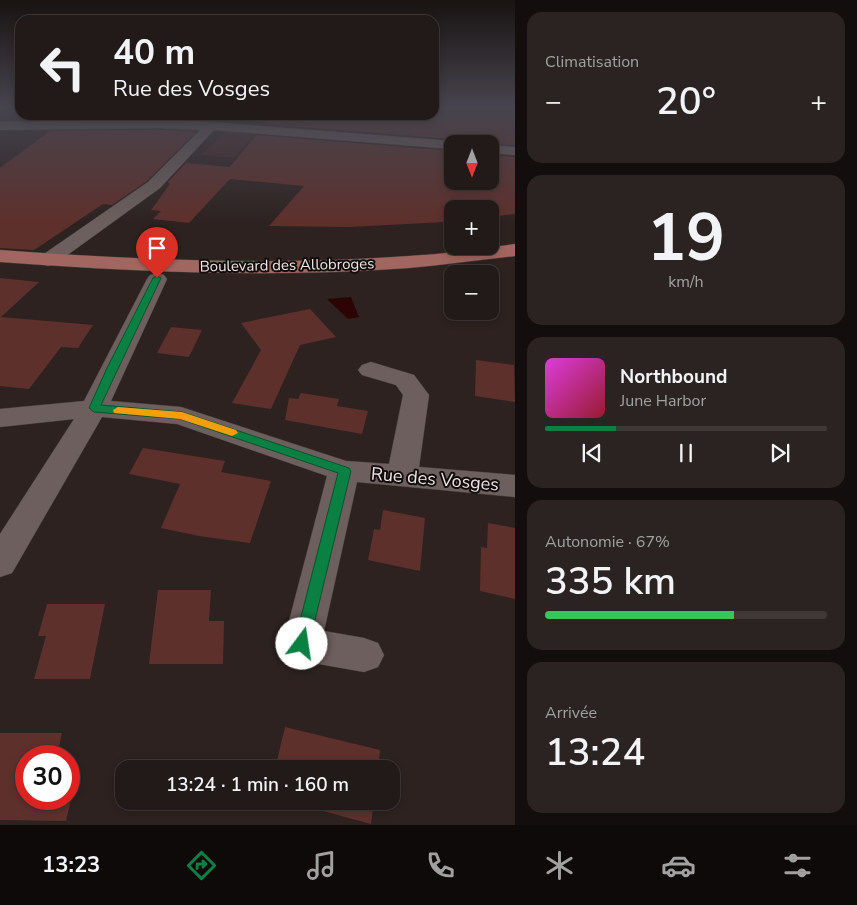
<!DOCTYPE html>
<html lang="fr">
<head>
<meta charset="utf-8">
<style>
  :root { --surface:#221a18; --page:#2a2321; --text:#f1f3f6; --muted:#a2a1a2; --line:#3f3837; --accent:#0b8043 }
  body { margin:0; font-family:"Nunito Sans",sans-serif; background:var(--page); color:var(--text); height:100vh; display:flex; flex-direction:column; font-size:19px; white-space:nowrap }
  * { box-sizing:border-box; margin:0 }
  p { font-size:16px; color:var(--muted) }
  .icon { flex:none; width:28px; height:28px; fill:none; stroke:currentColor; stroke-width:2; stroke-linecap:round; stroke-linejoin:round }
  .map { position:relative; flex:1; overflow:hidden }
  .sheet { display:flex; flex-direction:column; gap:12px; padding:12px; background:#130e0d; width:342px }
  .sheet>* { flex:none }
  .banner { position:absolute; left:15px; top:15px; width:424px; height:105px; border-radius:15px; box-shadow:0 2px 8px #0003,0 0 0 1px var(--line); background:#221a18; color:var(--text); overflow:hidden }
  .needle { width:32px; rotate:180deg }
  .tools { position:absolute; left:444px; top:135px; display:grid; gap:10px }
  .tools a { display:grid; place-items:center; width:55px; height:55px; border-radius:10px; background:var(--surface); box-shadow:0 2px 8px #0003,0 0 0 1px var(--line); font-size:25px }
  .speed { position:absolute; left:15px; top:745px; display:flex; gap:10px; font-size:25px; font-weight:700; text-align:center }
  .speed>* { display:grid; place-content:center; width:65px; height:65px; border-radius:50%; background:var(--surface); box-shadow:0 2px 8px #0003,0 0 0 1px var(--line); line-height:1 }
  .speed .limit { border:8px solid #d22; background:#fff; color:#111 }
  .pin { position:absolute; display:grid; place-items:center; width:42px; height:42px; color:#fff; margin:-51px -21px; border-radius:50% 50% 50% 0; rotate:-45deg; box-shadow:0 0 5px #0007 }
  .pin .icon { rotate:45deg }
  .me { position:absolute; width:55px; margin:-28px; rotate:14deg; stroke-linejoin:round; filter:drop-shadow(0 0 4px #0008) }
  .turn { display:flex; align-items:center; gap:18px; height:105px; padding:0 15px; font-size:22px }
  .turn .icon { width:65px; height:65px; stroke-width:2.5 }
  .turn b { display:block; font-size:35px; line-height:42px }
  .big { font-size:38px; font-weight:600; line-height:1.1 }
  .sheet .widget { flex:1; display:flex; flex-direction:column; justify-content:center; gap:8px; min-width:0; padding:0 18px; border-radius:15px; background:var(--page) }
  .sheet .dial { align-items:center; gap:0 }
  .dial b { font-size:65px; line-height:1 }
  .song { display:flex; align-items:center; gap:15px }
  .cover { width:60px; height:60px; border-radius:8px; background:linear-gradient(135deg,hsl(300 70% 55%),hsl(350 70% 35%)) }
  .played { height:5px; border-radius:2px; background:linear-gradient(90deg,var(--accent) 25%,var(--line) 25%) }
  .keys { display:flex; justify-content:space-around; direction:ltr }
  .heat { display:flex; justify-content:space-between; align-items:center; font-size:28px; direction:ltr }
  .charge { height:8px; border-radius:4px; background:linear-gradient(90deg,#34c759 67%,var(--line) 0) }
  .trip { position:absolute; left:115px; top:760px; width:285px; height:50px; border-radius:15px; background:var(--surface); box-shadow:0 2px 8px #0003,0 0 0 1px var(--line); font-weight:600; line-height:50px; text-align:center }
  .menu { display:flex; height:80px; justify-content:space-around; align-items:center; background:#0e0a0a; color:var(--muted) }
  .menu .icon { width:35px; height:35px }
  .menu .current { color:var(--accent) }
  .menu b { font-size:22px; color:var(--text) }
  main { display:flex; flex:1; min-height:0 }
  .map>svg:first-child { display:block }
</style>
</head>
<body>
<main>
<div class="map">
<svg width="515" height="825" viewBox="0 0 515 825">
  <rect width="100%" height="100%" fill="#2d2220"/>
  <polygon fill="#432724" points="227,131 256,133 234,158 201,155"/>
  <polygon fill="#2c0404" points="351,297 359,317 348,319 327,299"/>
  <g fill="#5e302c">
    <polygon points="434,107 515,107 515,145 460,144 452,139 264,124 272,115 364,121 366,115 434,115"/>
    <polygon points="72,115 213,115 209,120 160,118 66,119"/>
    <polygon points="160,130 196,132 147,181 112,205 103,204 34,250 0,248 0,168 50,131"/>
    <polygon points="256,135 452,151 452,181 490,181 490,155 515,157 515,214 490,217 490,209 452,209 452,221 444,222 349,227 269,226 304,186 230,179 189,223 153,219 161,211 151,210 170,184 168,182 186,163 230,167"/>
    <polygon points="0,278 39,282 1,317 93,325 78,348 61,347 29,389 0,386"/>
    <polygon points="310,309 336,337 300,345 271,409 232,403 261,350 241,323"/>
    <polygon points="171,327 202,330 189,357 157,353"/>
    <polygon points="476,360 514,365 515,402 475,396"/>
    <polygon points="301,393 339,399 337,406 368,411 362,434 285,420 289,398 298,399"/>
    <polygon points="143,448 225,461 221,472 271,481 250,543 199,536 161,528 180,484 129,474"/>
    <polygon points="383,510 425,518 420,571 368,560 374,529 380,530"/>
    <polygon points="488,523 515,528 515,599 480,591 481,547 487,548"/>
    <polygon points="158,590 211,590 209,621 224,621 223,664 149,664"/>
    <polygon points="47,604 105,604 90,679 34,679 46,636 38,636"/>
    <polygon points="285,727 380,750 378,769 275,769"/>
    <polygon points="0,733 62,733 57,756 26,756 26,799 69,799 69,779 74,786 66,821 0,820"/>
    <polygon points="286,801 374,801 371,824"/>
  </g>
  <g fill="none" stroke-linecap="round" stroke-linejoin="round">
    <defs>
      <g id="minor">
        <polygon points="160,120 211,122 452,141 458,144 452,144 452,149 214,130 160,188 55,264 48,266 41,264 38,260 41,256 148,182 200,130 160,128 0,130 0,122"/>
        <polygon points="490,145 515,147 515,155 490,153"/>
        <polygon points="157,273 164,275 167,279 111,401 181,407 346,461 389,464 403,395 396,385 362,375 358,370 362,365 371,362 414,375 429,395 419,467 515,475 515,497 357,482 324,631 364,638 378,643 384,655 378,667 364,672 302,661 288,656 283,644 327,476 177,424 102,417 12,573 0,577 0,534 74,419 0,427 0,409 84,401 147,279 150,275"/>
      </g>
      <path id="primary" d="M515 244V256C479 260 444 265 409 268 273 278 136 272 0 262V250C136 260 273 266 409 256 444 254 479 249 515 244Z"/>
    </defs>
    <use href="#minor" stroke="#493f3e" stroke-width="1"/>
    <use href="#primary" stroke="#493f3e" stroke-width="1"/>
    <use href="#minor" fill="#6d5f5d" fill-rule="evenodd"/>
    <use href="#primary" fill="#a1665f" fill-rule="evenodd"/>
  </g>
  <linearGradient id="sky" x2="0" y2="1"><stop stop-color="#191312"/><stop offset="0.48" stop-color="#46444e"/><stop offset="1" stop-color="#46444e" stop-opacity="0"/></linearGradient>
  <rect width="515" height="223" fill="url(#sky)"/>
  <polygon fill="#0b8043" stroke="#07532c" points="157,276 161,278 101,405 182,412 349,468 351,471 308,649 302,651 296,649 294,644 338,473 180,419 94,412 89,408 107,368 153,278"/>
  <polygon fill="#f59e0b" points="118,407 182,412 236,430 238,433 232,436 180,419 114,413 113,410"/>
  <g text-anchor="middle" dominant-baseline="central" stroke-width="4" stroke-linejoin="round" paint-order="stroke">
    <g font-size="15" fill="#ede5e4" stroke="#120d0c">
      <text transform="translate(287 265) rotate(-1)">Boulevard des Allobroges</text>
    </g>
    <g font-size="18" fill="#ede5e4" stroke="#120d0c">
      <text transform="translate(435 479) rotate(5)">Rue des Vosges</text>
    </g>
  </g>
</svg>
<div class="tools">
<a><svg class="needle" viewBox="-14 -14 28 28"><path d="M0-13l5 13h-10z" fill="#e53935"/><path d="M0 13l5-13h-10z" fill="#a2a1a2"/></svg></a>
<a>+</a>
<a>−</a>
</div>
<div class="speed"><div class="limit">30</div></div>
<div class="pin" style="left:157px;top:278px;background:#d93025"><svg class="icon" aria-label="arrive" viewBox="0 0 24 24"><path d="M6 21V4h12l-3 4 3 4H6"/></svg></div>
<svg class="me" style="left:302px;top:644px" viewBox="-20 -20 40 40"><circle r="19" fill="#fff"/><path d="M0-13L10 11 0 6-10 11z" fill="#0b8043"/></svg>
<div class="trip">13:24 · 1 min · 160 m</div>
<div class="banner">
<div class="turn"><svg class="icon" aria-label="left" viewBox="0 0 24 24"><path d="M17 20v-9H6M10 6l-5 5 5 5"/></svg><div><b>40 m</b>Rue des Vosges</div></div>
</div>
</div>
<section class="sheet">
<div class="widget"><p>Climatisation</p>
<div class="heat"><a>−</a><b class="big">20°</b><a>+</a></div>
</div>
<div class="widget dial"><b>19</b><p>km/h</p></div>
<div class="widget">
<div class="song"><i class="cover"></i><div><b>Northbound</b><p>June Harbor</p></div></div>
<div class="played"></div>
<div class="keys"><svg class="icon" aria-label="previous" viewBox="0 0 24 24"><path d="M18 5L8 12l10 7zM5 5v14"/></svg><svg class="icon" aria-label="pause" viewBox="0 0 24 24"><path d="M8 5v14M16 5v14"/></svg><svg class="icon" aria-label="next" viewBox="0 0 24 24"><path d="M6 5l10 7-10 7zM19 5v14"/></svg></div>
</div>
<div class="widget"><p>Autonomie · 67%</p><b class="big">335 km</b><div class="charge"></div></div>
<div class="widget"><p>Arrivée</p><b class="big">13:24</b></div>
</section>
</main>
<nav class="menu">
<b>13:23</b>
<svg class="icon current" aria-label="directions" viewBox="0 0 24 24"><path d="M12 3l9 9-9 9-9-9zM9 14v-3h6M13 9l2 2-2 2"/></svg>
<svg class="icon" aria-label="music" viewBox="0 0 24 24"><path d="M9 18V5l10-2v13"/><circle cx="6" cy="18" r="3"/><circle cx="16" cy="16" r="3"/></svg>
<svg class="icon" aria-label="phone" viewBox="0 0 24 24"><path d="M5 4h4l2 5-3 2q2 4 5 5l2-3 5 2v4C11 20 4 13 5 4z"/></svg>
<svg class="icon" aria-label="climate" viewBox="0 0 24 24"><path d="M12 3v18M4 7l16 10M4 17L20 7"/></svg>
<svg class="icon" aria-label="car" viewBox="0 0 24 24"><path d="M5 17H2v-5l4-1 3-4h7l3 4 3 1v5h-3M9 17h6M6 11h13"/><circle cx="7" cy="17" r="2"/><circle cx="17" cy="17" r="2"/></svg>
<svg class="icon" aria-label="filters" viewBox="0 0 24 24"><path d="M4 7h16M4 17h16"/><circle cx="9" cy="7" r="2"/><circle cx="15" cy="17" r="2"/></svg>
</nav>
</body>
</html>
